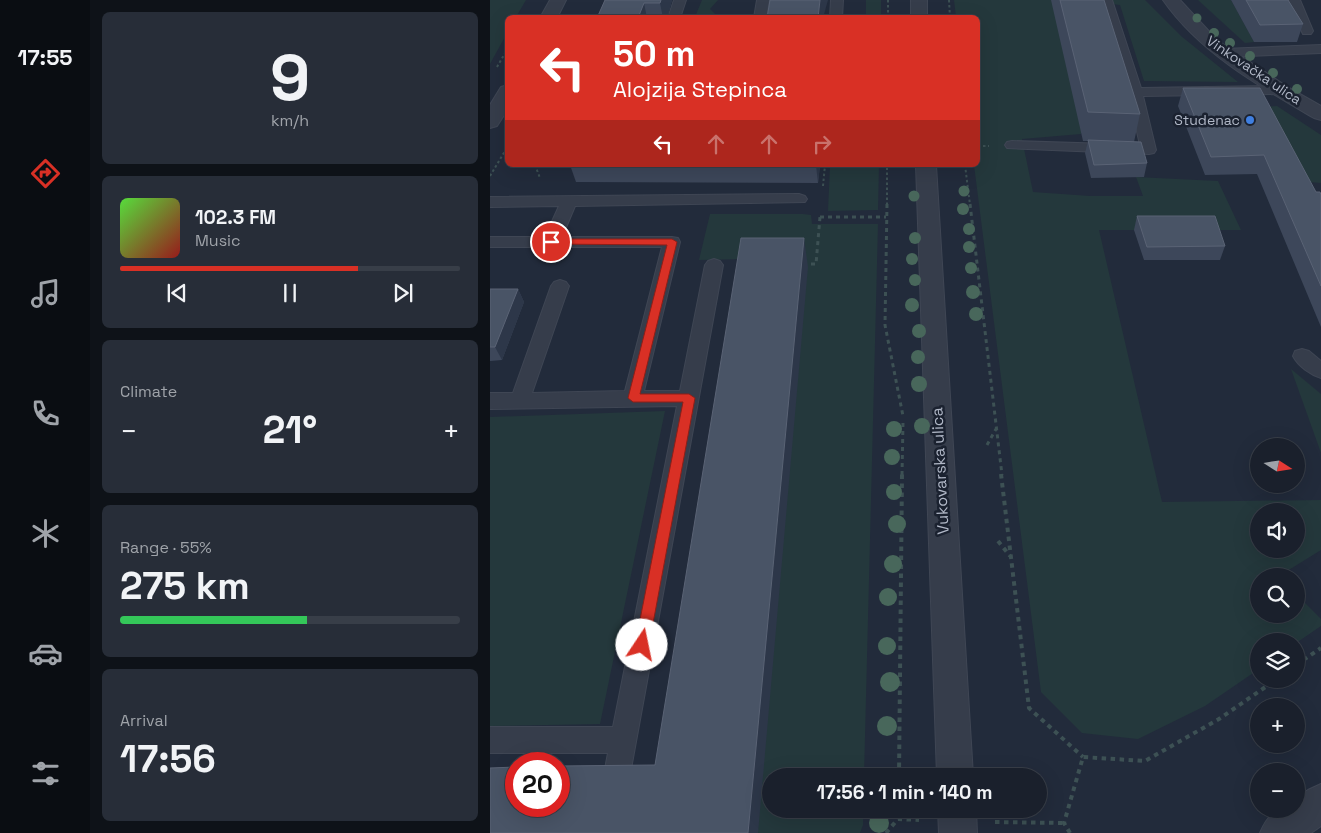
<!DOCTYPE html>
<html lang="en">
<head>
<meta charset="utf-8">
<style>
  :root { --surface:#1a202c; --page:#272d38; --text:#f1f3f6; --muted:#9fa3a9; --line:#383e48; --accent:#d93025 }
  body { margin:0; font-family:"Space Grotesk",sans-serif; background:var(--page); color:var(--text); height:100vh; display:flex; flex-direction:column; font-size:19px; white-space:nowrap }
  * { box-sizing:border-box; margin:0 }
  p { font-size:16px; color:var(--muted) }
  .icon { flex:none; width:28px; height:28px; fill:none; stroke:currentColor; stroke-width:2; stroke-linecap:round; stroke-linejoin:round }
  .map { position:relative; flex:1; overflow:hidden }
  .sheet { display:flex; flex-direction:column; gap:12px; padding:12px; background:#0e1218; width:400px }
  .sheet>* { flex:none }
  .hud { position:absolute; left:15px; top:15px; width:475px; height:152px; border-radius:8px; box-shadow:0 5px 20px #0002,0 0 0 1px var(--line); background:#d93025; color:#fff; overflow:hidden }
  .needle { width:32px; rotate:102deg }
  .controls { position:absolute; left:760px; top:438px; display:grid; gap:10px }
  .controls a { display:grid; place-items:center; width:55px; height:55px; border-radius:50%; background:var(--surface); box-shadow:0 5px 20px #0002,0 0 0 1px var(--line); font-size:25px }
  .speed { position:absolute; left:15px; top:752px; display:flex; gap:10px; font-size:25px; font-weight:700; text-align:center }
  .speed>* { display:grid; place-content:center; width:65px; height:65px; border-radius:50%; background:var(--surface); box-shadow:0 5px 20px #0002,0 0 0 1px var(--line); line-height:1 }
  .speed .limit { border:8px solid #d22; background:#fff; color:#111 }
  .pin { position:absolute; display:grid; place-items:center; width:42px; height:42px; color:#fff; margin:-21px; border:2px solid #fff; border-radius:50%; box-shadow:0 1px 5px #0007 }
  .me { position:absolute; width:55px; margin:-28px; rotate:11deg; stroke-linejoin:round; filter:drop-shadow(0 0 4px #0008) }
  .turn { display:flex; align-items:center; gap:18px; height:105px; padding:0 25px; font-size:22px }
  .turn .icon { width:65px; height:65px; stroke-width:2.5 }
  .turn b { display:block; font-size:35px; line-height:42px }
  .lanes { display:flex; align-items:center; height:48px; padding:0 25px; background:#0003; justify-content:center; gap:25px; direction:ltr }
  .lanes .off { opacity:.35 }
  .big { font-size:38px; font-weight:700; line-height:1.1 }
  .sheet .card { flex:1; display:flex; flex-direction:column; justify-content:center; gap:8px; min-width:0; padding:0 18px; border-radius:8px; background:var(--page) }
  .sheet .dial { align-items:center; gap:0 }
  .dial b { font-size:65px; line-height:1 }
  .song { display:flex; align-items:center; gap:15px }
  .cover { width:60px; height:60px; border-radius:8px; background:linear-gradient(135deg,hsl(110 70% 55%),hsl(0 70% 35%)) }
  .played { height:5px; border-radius:2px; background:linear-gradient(90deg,var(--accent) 70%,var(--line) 70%) }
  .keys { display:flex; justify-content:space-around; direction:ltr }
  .heat { display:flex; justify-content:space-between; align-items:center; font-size:28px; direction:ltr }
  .charge { height:8px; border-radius:4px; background:linear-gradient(90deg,#34c759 55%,var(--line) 0) }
  .trip { position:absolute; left:272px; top:768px; width:285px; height:50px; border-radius:25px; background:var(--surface); box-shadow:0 5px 20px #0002,0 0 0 1px var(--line); font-weight:700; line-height:50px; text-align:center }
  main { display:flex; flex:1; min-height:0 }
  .dock { display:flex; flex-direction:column; width:90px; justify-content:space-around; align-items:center; background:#0a0d12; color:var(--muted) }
  .dock .icon { width:35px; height:35px }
  .dock .on { color:var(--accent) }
  .dock b { font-size:22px; color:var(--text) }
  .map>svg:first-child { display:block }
</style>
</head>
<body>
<main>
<nav class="dock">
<b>17:55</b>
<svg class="icon on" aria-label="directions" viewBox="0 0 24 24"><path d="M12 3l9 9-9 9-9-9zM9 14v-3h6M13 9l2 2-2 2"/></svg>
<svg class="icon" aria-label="music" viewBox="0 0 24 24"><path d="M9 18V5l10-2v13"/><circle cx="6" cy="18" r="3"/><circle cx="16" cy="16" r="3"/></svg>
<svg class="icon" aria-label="phone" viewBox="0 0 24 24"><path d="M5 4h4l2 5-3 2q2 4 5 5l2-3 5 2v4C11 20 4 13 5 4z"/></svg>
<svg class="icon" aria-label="climate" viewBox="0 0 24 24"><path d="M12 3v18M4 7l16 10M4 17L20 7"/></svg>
<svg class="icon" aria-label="car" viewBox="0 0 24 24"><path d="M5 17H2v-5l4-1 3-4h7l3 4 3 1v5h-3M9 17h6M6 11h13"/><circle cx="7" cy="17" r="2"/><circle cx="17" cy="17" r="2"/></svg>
<svg class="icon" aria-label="filters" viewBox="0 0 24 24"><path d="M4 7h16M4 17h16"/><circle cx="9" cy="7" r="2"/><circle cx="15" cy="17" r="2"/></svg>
</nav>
<section class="sheet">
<div class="card dial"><b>9</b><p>km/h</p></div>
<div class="card">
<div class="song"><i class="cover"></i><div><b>102.3 FM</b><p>Music</p></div></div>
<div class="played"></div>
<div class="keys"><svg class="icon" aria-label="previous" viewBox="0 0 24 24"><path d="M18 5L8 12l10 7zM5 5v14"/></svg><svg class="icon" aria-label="pause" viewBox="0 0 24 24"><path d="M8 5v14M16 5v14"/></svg><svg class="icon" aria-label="next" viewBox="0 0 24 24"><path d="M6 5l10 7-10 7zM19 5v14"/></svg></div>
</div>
<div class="card"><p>Climate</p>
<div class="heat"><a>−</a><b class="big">21°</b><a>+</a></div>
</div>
<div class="card"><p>Range · 55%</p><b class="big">275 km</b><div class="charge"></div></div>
<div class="card"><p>Arrival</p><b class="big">17:56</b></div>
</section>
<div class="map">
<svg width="831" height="833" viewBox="0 0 831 833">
  <rect width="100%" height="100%" fill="#222b3b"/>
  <g fill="#24383c" fill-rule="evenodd">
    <polygon points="0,0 36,0 26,17 18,18 17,33 0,64"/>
    <polygon points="212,0 228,0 220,9 228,17 205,17"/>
    <rect x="376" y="0" width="15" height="17"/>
    <path d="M464 0H655L691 36 748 82 654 81 630 5 602 1 591 134 532 139 543 192 600 196H653L646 177 728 181 751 230H609L672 502 831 500V550L789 576H769V614H806V594L831 619V626L806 643 769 641V669L715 706 648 739 592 733 551 692 484 165H488V18L466 17ZM769 511H806V549H769Z"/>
    <polygon points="708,0 741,0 764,42 755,43"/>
    <polygon points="787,106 831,135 831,183 807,181 772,107"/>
    <polygon points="340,165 389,165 388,210 338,211"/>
    <polygon points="220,214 313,214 321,215 322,224 388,224 374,776 281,776 281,809 373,809 373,825 370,833 268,833 254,259 209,260"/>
    <polygon points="801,369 831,394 831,453"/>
    <polygon points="175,411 110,724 0,726 0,417"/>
  </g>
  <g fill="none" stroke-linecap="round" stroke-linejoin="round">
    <defs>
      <g id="service">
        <polygon points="184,0 196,0 190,18 178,18"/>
        <polygon points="267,0 279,0 276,18 264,18"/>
        <polygon points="341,0 353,0 352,18 340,18"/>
        <polygon points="610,0 622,0 651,88 789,86 796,90 789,94 653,96 666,150 664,153 659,154 517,148 515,145 517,142 522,141 650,145 638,92"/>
        <polygon points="798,0 810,0 823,31 821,34 813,34"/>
        <polygon points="831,45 831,53 734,57 727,53 734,49"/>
        <polygon points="309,194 315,196 317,199 315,202 85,206 72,237 182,237 188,238 190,242 154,391 190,391 215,265 218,261 224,259 230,261 233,265 141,769 137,778 128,782 119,778 115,769 118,753 0,753 0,727 123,727 187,406 0,409 0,393 23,393 61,286 64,282 70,280 76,282 79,286 42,393 135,391 172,247 0,247 0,237 55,237 69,206 0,207 0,197"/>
        <path d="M812 349 819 351 831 361V378C821 375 808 366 803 356L805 351Z"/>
      </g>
      <g id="minor">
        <polygon points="60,0 76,0 67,18 50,18"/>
        <path d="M673 0H690L728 41 796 86 831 106V120L824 118C769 86 710 53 673 0Z"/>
        <polygon points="18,85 18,109 7,126 0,128 0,105 11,87"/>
      </g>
      <g id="tertiary">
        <rect x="421" y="0" width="16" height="18"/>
        <polygon points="426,165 446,165 483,776 447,776"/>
        <path d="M831 784V826L821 833H770C778 814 785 809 806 809V798L818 790Z"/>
        <polygon points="448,809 486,809 487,833 449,833"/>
      </g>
    </defs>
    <use href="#service" stroke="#3f4654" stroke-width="2"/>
    <use href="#minor" stroke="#3f4654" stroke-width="2"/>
    <use href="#tertiary" stroke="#3f4654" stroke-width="2"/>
    <g stroke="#3d5154" stroke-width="2" stroke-dasharray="2.5 2.5" stroke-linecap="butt">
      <polyline points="398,0 398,18"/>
      <polyline points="459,0 460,18"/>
      <polyline points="7,67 18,48"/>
      <polyline points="488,146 499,146"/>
      <polyline points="45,165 50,178"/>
      <polyline points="475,165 480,205"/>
      <polyline points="0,176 18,146"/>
      <polyline points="333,186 335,165"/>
      <polyline points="397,205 397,165"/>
    </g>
    <g stroke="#3d5154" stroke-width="3" stroke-dasharray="4 4" stroke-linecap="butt">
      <polyline points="397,204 395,325 413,416"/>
      <polyline points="480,204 512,475"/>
      <polyline points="330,217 396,217"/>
      <polyline points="313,264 326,264 330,217"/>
      <polyline points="497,445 506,429"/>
      <polyline points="412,475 413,422"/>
    </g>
    <g stroke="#3d5154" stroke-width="4" stroke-dasharray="4.5 4.5" stroke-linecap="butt">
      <polyline points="511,474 539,708 593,757"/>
      <polyline points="508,541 520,556"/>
      <polyline points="806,665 831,648"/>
      <polyline points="409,776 412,474"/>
      <polyline points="408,809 408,819"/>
      <polyline points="505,822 574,823"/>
      <polyline points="396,833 408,819 429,820"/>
      <polyline points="580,833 574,823 593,757 655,761 729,719 787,679"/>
    </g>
    <use href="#service" fill="#363d4b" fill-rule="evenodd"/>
    <use href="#minor" fill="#363d4b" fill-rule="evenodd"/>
    <use href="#tertiary" fill="#363d4b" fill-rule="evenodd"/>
  </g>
  <g fill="#48675b">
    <circle cx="707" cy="18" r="4.5"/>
    <circle cx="724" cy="33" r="5"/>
    <circle cx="740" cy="43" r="5"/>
    <circle cx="760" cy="56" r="5"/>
    <circle cx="783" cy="73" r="5"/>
    <circle cx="807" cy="89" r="5"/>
    <circle cx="474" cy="191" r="5.5"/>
    <circle cx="424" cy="196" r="5.5"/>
    <circle cx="473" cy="209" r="6"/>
    <circle cx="479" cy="229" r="6"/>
    <circle cx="425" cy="238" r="6"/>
    <circle cx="479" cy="247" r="6"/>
    <circle cx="422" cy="259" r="6"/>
    <circle cx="481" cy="268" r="6"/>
    <circle cx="425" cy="280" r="6"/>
    <circle cx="483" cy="292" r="7"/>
    <circle cx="422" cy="305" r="7"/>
    <circle cx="486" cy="314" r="7"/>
    <circle cx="429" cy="331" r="7"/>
    <circle cx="428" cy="357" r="7"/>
    <circle cx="429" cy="384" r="8"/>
    <circle cx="432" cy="426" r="8"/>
    <circle cx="404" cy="429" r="8"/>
    <circle cx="402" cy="457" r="8"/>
    <circle cx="404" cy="492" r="8"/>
    <circle cx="407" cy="524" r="9"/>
    <circle cx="403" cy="564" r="9"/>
    <circle cx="398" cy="597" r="9"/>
    <circle cx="397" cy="646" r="9"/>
    <circle cx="400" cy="682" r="10"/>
    <circle cx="397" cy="726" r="10"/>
    <circle cx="389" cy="823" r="10"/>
  </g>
  <g fill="#3d475a">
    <polygon points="115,0 182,0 177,18 107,18"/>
    <polygon points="561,0 614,0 650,114 644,142 657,163 654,177 601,178 595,153 598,141 593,141"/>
    <polygon points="741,0 798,0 813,24 807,42 764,42"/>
    <polygon points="693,88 826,192 831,195 831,327 767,174 715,175 688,106"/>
    <polygon points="80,165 330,165 328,183 86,182"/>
    <polygon points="647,216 735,246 730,260 654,260 644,230"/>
    <polygon points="0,289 28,289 34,302 12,360 0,361"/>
  </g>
  <g fill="#2d3749">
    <polygon points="171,0 182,0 177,18 173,18 170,3"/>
    <polygon points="330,0 338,0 333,18 328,18"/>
    <polygon points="154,3 157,18 148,18"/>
    <polygon points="326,165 330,165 328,183"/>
    <polygon points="314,238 318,267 268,833 258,833"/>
    <polygon points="28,289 34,302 12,360 5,347"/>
  </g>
  <g fill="#495466" stroke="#5a6375">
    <polygon points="115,0 171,0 170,3 154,3 148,18 107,18"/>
    <polygon points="280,0 330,0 328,18 277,18"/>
    <polygon points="570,0 614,0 650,114 598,112"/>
    <polygon points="756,0 798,0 813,24 770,25"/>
    <polygon points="693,88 770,88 826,192 830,192 831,195 831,286 774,155 721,157"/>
    <polygon points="598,140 651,142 657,163 604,165"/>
    <polygon points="647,216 725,216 735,246 657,247"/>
    <polygon points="251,238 314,238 258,833 0,833 0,768 26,767 26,806 69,806 69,766 165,765"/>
    <polygon points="0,289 28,289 5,347 0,347"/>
  </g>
  <polygon fill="#d93025" stroke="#8d1f18" points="61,239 182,239 187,242 150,394 199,394 205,398 159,645 157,650 152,651 147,650 145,645 193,402 143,402 138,398 177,245 58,244 58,240"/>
  <circle fill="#3f7fe0" stroke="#1b2230" stroke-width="2" cx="760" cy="120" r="5"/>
  <g text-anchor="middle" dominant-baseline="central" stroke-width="5" stroke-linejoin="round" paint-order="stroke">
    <g font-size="14" fill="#b1b8c7" stroke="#1b2230">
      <text transform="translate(764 70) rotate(34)">Vinkovačka ulica</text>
    </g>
    <g font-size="14" fill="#b1b8c7" stroke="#1b2230" text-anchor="end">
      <text x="750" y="120">Studenac</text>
    </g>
    <g font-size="16" fill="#b1b8c7" stroke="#1b2230">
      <text transform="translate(450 471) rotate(-93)">Vukovarska ulica</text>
    </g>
  </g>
</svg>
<div class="controls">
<a><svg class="needle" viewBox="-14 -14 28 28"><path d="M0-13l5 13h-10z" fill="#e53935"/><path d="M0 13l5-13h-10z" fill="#9fa3a9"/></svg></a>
<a><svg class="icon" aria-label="sound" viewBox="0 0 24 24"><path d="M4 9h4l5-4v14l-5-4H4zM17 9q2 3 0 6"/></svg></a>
<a><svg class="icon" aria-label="search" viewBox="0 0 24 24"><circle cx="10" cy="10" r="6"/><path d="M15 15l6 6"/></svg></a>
<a><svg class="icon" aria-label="layers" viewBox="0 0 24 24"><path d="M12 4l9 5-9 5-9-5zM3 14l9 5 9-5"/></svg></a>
<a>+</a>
<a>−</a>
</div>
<div class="speed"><div class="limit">20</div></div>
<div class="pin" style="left:61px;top:242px;background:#d93025"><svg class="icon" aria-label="arrive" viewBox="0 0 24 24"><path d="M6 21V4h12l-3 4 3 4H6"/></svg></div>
<svg class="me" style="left:152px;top:645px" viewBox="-20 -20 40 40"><circle r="19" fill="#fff"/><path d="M0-13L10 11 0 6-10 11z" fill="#d93025"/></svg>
<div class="trip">17:56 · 1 min · 140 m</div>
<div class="hud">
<div class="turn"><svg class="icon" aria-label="left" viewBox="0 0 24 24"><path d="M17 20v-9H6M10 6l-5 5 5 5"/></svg><div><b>50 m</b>Alojzija Stepinca</div></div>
<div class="lanes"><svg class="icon" aria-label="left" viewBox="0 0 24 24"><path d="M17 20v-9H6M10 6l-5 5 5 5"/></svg><svg class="icon off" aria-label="ahead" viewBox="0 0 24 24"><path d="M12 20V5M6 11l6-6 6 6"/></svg><svg class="icon off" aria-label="ahead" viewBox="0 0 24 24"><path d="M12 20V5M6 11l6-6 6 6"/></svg><svg class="icon off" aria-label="right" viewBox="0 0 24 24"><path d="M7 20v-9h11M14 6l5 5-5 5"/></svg></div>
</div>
</div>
</main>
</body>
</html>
